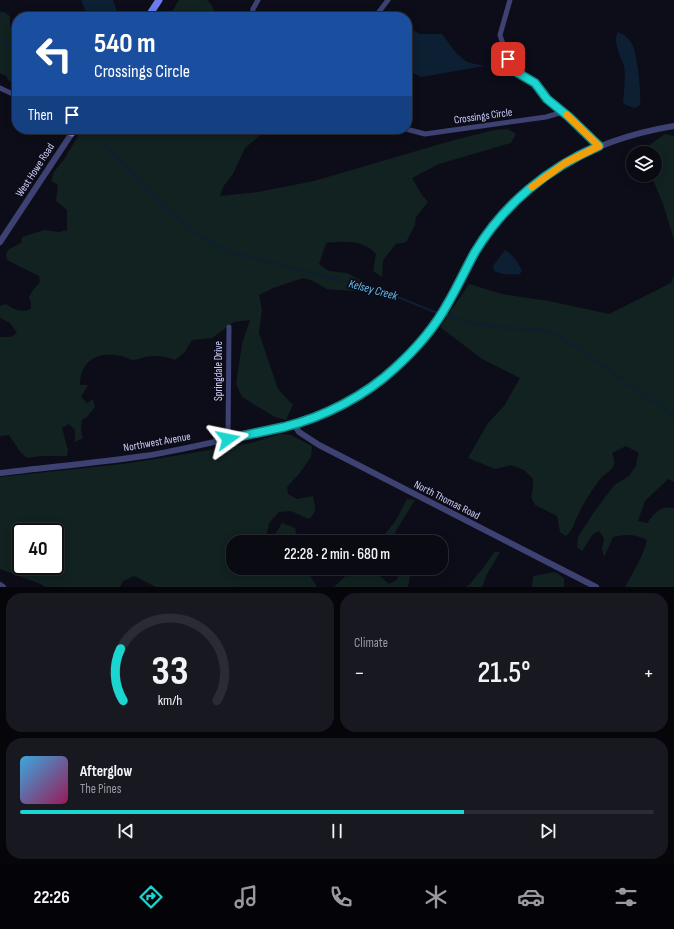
<!DOCTYPE html>
<html lang="en">
<head>
<meta charset="utf-8">
<style>
  :root { --surface:#0a0a13; --page:#181821; --text:#f1f3f6; --muted:#999aa0; --line:#2a2b33; --accent:#1bd5d0 }
  body { margin:0; font-family:"Sofia Sans Condensed",sans-serif; background:var(--page); color:var(--text); height:100vh; display:flex; flex-direction:column; font-size:15px; white-space:nowrap }
  * { box-sizing:border-box; margin:0 }
  p { font-size:13px; color:var(--muted) }
  .icon { flex:none; width:22px; height:22px; fill:none; stroke:currentColor; stroke-width:2; stroke-linecap:round; stroke-linejoin:round }
  .map { position:relative; height:587px; overflow:hidden }
  .sheet { display:flex; flex-direction:column; gap:6px; padding:6px; background:#06060a; flex:1 }
  .sheet>* { flex:none }
  .guide { position:absolute; left:12px; top:12px; width:400px; height:122px; border-radius:16px; box-shadow:0 2px 10px #0003,0 0 0 1px var(--line); background:#1a4fa0; color:#fff; overflow:hidden }
  .controls { position:absolute; left:626px; top:146px; display:grid; gap:8px }
  .controls a { display:grid; place-items:center; width:36px; height:36px; border-radius:50%; background:var(--surface); box-shadow:0 2px 10px #0003,0 0 0 1px var(--line); font-size:20px }
  .speed { position:absolute; left:12px; top:523px; display:flex; gap:8px; font-size:20px; font-weight:700; text-align:center }
  .speed>* { display:grid; place-content:center; width:52px; height:52px; border-radius:50%; background:var(--surface); box-shadow:0 2px 10px #0003,0 0 0 1px var(--line); line-height:1 }
  .speed .limit { border:2px solid #111; border-radius:6px; background:#fff; color:#111 }
  .pin { position:absolute; display:grid; place-items:center; width:34px; height:34px; color:#fff; margin:-17px; border-radius:8px; box-shadow:0 2px 6px #0006 }
  .me { position:absolute; width:44px; margin:-22px; rotate:78deg; stroke-linejoin:round; filter:drop-shadow(0 0 3px #0008) }
  .turn { display:flex; align-items:center; gap:14px; height:84px; padding:0 16px; font-size:18px }
  .turn .icon { width:52px; height:52px; stroke-width:2.5 }
  .turn b { display:block; font-size:28px; line-height:34px }
  .then { display:flex; align-items:center; height:38px; padding:0 16px; background:#0003; gap:8px; font-size:15px }
  .big { font-size:30px; font-weight:600; line-height:1.1 }
  .sheet .tile { flex:1; display:flex; flex-direction:column; justify-content:center; gap:6px; min-width:0; padding:0 14px; border-radius:16px; background:var(--page) }
  .sheet .dial { align-items:center; gap:0 }
  .dial svg { height:104px; overflow:visible; fill:none; stroke:var(--line); stroke-width:7; stroke-linecap:round; text-anchor:middle }
  .dial text { fill:var(--text); stroke:none }
  .song { display:flex; align-items:center; gap:12px }
  .cover { width:48px; height:48px; border-radius:6px; background:linear-gradient(135deg,hsl(200 70% 55%),hsl(330 70% 35%)) }
  .played { height:4px; border-radius:2px; background:linear-gradient(90deg,var(--accent) 70%,var(--line) 70%) }
  .keys { display:flex; justify-content:space-around; direction:ltr }
  .heat { display:flex; justify-content:space-between; align-items:center; font-size:22px; direction:ltr }
  .sheet .tiles { flex:1; display:grid; gap:6px; grid-template-columns:1fr 1fr }
  .tile:last-child { grid-column:span 2 }
  .trip { position:absolute; left:226px; top:535px; width:222px; height:40px; border-radius:16px; background:var(--surface); box-shadow:0 2px 10px #0003,0 0 0 1px var(--line); font-weight:600; line-height:40px; text-align:center }
  .tab-bar { display:flex; height:64px; justify-content:space-around; align-items:center; background:#040408; color:var(--muted) }
  .tab-bar .icon { width:28px; height:28px }
  .tab-bar .active { color:var(--accent) }
  .tab-bar b { font-size:18px; color:var(--text) }
  .map>svg:first-child { display:block }
</style>
</head>
<body>
<div class="map">
<svg width="674" height="587" viewBox="0 0 674 587">
  <rect width="100%" height="100%" fill="#0d0d19"/>
  <g fill="#112220" fill-rule="evenodd">
    <polygon points="179,0 207,0 212,6 215,13 224,17 169,17"/>
    <polygon points="0,12 4,12 10,16 10,25 14,39 17,41 17,86 8,80 6,76 0,73"/>
    <path d="M82 129H263L258 137 245 148 233 174 223 187 220 196 258 192 314 181 454 140 495 130 508 129 516 134 511 143 439 164 412 178 422 195 428 202 416 217 415 225 406 242 396 244 383 260 382 277 373 271 376 254C364 239 343 241 326 243L319 264 329 271 347 273 366 283 365 292 327 289 313 281 303 278 273 288 259 295 262 309 259 333 278 389 293 405 286 420 275 417 242 397 236 384 242 344 250 320 234 322 212 338 192 340 185 352 175 360C165 356 156 355 145 357 141 358 136 360 133 360 129 360 125 356 121 356 98 350 80 361 80 385H88L81 397 87 403 93 399 95 407 87 417 82 420 81 431 83 438 75 442V430L69 424 62 428 68 450 67 456H41L27 458 21 453 9 435 0 436V337H10L17 333 10 323 0 318V306L6 304C15 310 21 313 31 309V303L29 297 33 290 40 282 39 276 7 260 6 254 9 249 21 243 22 237 44 230 59 232 67 230V210L56 201 58 185 51 181 54 172 65 158Z"/>
    <polygon points="665,134 674,136 674,240 663,204 651,175 655,175 655,153 642,153 652,143"/>
    <path d="M674 275V482L668 479 645 501 638 521 647 523C656 512 659 506 674 508V587H625C633 572 643 557 647 540 635 534 626 534 613 537L604 557 602 549 604 538 599 531 593 534 582 551 577 547 578 537 594 512 612 488 616 484 629 476 637 464 636 463 639 453 626 446 612 453C614 458 616 463 612 468 609 472 604 475 601 478 594 487 582 505 578 515 574 523 573 530 566 536L560 532 557 516 535 505 531 497 533 488V479L524 470 511 465 495 469 468 458 488 423 504 406 520 378 482 359 440 327 469 284 502 294 549 301 609 314 671 283Z"/>
    <path d="M280 434 291 435 312 446 311 457 299 474 287 487 288 494 297 499 313 496C315 508 318 510 309 519L291 511 279 512 269 523 267 534 274 536 282 523 295 528 299 542H233V568H302L309 574 317 587H156L134 576 123 581 120 587H45L43 585 0 569V477L122 464 162 458 251 443ZM21 532H55V566H21Z"/>
    <polygon points="407,499 415,500 389,542 379,542 396,520"/>
    <polygon points="494,552 500,552 487,574 482,587 466,587 469,585 484,567"/>
    <polygon points="354,568 378,568 379,575 389,584 397,580 398,568 412,568 408,587 334,587"/>
    <polygon points="555,572 564,578 564,587 532,587 533,576"/>
  </g>
  <g fill="#0d1f32">
    <polygon points="81,0 113,0 118,14 116,17 88,17"/>
    <polygon points="407,27 420,34 442,34 456,53 467,62 484,66 421,77 407,70"/>
    <path d="M618 32C624 34 629 39 632 44 637 51 642 97 640 105L635 108 626 105 623 102C624 92 626 75 624 66 621 57 612 41 618 32Z"/>
    <path d="M505 250C512 254 519 263 522 271L520 274C510 275 503 275 494 271L493 266Z"/>
  </g>
  <g fill="none" stroke-linecap="round" stroke-linejoin="round">
    <g stroke="#0d1f32" stroke-width="2">
      <polyline points="0,39 13,49 17,59"/>
      <polyline points="95,129 106,146 139,181 168,211 206,240 227,251 347,282 358,286 373,287 432,311 470,323 515,329 544,330 556,335 583,351 610,371 674,416"/>
    </g>
    <g stroke="#3d4273" stroke-width="5">
      <polyline points="510,0 500,35 508,59 518,73 535,83 547,99 569,117 599,146"/>
      <polyline points="252,17 253,9 258,0"/>
      <polyline points="375,17 388,0"/>
      <polyline points="0,88 17,96"/>
      <polyline points="406,129 425,134 546,117 563,112"/>
      <polyline points="228,439 229,327"/>
    </g>
    <g stroke="#3d4273" stroke-width="6">
      <polyline points="0,242 72,133"/>
      <polyline points="294,424 299,432 319,445 596,587"/>
      <path d="M0 473C48 467 96 463 144 456 170 452 196 446 223 440 244 435 265 432 286 426 319 418 351 401 379 381 407 361 431 333 448 303 458 286 466 267 477 250 523 177 590 140 674 126"/>
      <polyline points="0,585 3,587"/>
    </g>
    <g stroke="#6e7bed" stroke-width="7">
      <polyline points="148,17 159,0"/>
      <polyline points="72,133 75,129"/>
    </g>
  </g>
  <g fill="none" stroke-linecap="round" stroke-linejoin="round">
    <defs>
      <path id="route" d="M228 439C247 435 265 431 284 427 324 417 365 396 395 368 416 349 435 327 448 303 458 286 466 268 475 252 504 204 548 168 599 146L569 117 547 99 535 83 518 73 508 59"/>
    </defs>
    <use href="#route" stroke="#128a87" stroke-width="10"/>
    <use href="#route" stroke="#1bd5d0" stroke-width="7"/>
    <polyline stroke="#f59e0b" stroke-width="7" points="532,187 565,163 599,146 567,115"/>
  </g>
  <g text-anchor="middle" dominant-baseline="central" stroke-width="4" stroke-linejoin="round" paint-order="stroke">
    <g font-size="11" fill="#ccccf8" stroke="#0d0d19">
      <text transform="translate(483 116) rotate(-8)">Crossings Circle</text>
      <text transform="translate(35 170) rotate(-57)">West Howe Road</text>
      <text transform="translate(218 371) rotate(-90)">Springdale Drive</text>
      <text transform="translate(157 442) rotate(-10)">Northwest Avenue</text>
      <text transform="translate(447 500) rotate(27)">North Thomas Road</text>
    </g>
    <g font-size="12" font-style="italic" fill="#66beec" stroke="#0d0d19">
      <text transform="translate(373 290) rotate(15)">Kelsey Creek</text>
    </g>
  </g>
</svg>
<div class="controls">
<a><svg class="icon" aria-label="layers" viewBox="0 0 24 24"><path d="M12 4l9 5-9 5-9-5zM3 14l9 5 9-5"/></svg></a>
</div>
<div class="speed"><div class="limit">40</div></div>
<div class="pin" style="left:508px;top:59px;background:#d93025"><svg class="icon" aria-label="arrive" viewBox="0 0 24 24"><path d="M6 21V4h12l-3 4 3 4H6"/></svg></div>
<svg class="me" style="left:228px;top:439px" viewBox="-20 -20 40 40"><path d="M0-17L14 15 0 8-14 15z" fill="#1bd5d0" stroke="#fff" stroke-width="4"/></svg>
<div class="trip">22:28 · 2 min · 680 m</div>
<div class="guide">
<div class="turn"><svg class="icon" aria-label="left" viewBox="0 0 24 24"><path d="M17 20v-9H6M10 6l-5 5 5 5"/></svg><div><b>540 m</b>Crossings Circle</div></div>
<div class="then">Then<svg class="icon" aria-label="arrive" viewBox="0 0 24 24"><path d="M6 21V4h12l-3 4 3 4H6"/></svg></div>
</div>
</div>
<section class="sheet">
<div class="tiles">
<div class="tile dial"><svg viewBox="0 0 100 80">
<path d="M14 69A42 42 0 1 1 86 69"/>
<path d="M14 69A42 42 0 0 1 12 29" stroke="#1bd5d0"/>
<text x="50" y="56" font-size="32" font-weight="700">33</text>
<text x="50" y="72" font-size="11">km/h</text>
</svg></div>
<div class="tile"><p>Climate</p>
<div class="heat"><a>−</a><b class="big">21.5°</b><a>+</a></div>
</div>
<div class="tile">
<div class="song"><i class="cover"></i><div><b>Afterglow</b><p>The Pines</p></div></div>
<div class="played"></div>
<div class="keys"><svg class="icon" aria-label="previous" viewBox="0 0 24 24"><path d="M18 5L8 12l10 7zM5 5v14"/></svg><svg class="icon" aria-label="pause" viewBox="0 0 24 24"><path d="M8 5v14M16 5v14"/></svg><svg class="icon" aria-label="next" viewBox="0 0 24 24"><path d="M6 5l10 7-10 7zM19 5v14"/></svg></div>
</div>
</div>
</section>
<nav class="tab-bar">
<b>22:26</b>
<svg class="icon active" aria-label="directions" viewBox="0 0 24 24"><path d="M12 3l9 9-9 9-9-9zM9 14v-3h6M13 9l2 2-2 2"/></svg>
<svg class="icon" aria-label="music" viewBox="0 0 24 24"><path d="M9 18V5l10-2v13"/><circle cx="6" cy="18" r="3"/><circle cx="16" cy="16" r="3"/></svg>
<svg class="icon" aria-label="phone" viewBox="0 0 24 24"><path d="M5 4h4l2 5-3 2q2 4 5 5l2-3 5 2v4C11 20 4 13 5 4z"/></svg>
<svg class="icon" aria-label="climate" viewBox="0 0 24 24"><path d="M12 3v18M4 7l16 10M4 17L20 7"/></svg>
<svg class="icon" aria-label="car" viewBox="0 0 24 24"><path d="M5 17H2v-5l4-1 3-4h7l3 4 3 1v5h-3M9 17h6M6 11h13"/><circle cx="7" cy="17" r="2"/><circle cx="17" cy="17" r="2"/></svg>
<svg class="icon" aria-label="filters" viewBox="0 0 24 24"><path d="M4 7h16M4 17h16"/><circle cx="9" cy="7" r="2"/><circle cx="15" cy="17" r="2"/></svg>
</nav>
</body>
</html>
